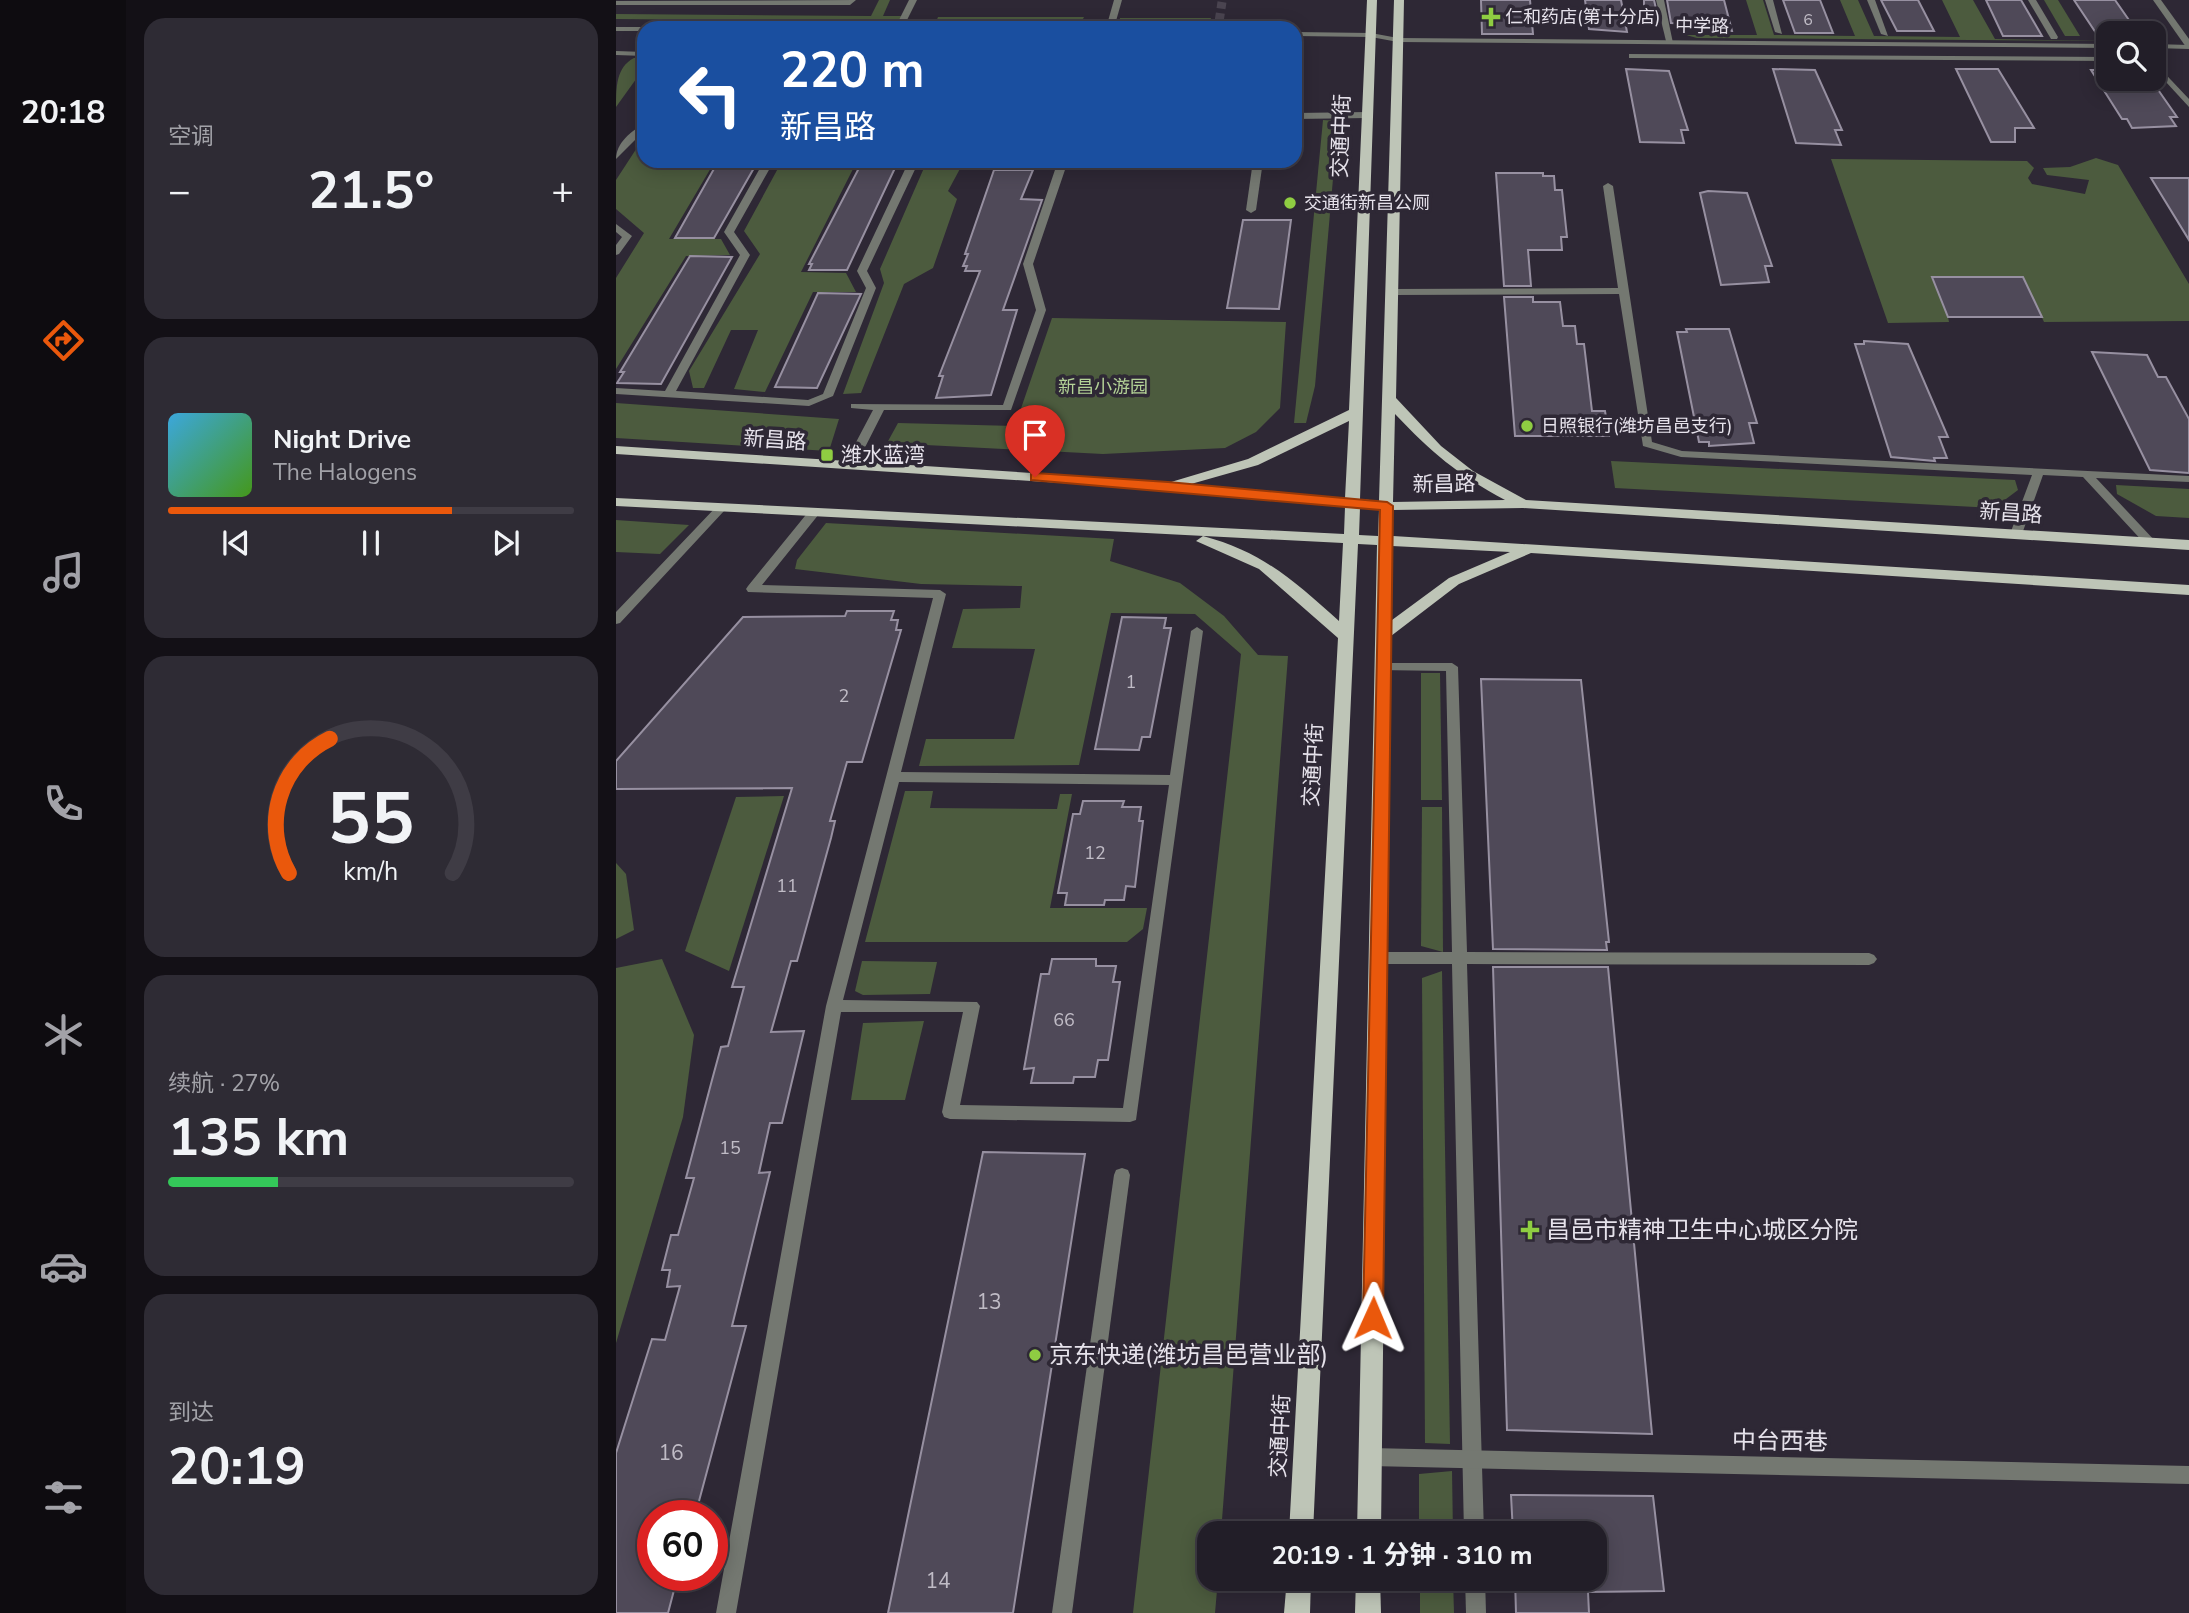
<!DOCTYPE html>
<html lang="zh">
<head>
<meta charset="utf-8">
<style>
  :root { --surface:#221e28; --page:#2e2b34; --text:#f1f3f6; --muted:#a2a2a8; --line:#3f3c45; --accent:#ea580c }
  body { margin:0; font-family:"Nunito Sans","Noto Sans SC",sans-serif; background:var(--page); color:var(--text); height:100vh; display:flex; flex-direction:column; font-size:26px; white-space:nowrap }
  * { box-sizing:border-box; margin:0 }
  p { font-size:23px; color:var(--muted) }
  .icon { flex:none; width:38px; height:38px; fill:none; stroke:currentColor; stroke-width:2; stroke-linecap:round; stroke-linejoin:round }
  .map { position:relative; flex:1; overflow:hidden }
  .drawer { display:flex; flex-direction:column; gap:18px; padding:18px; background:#131016; width:490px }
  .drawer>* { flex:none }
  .hud { position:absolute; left:21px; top:21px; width:665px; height:147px; border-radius:21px; box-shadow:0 4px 18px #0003,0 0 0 2px var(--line); background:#1a4fa0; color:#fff; overflow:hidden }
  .buttons { position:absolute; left:1480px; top:21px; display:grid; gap:14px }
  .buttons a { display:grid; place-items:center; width:70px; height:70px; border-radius:14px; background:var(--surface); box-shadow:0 4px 18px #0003,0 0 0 2px var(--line); font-size:35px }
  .speed { position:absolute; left:21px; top:1500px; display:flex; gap:14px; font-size:35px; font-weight:700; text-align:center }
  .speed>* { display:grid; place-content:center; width:91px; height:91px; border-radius:50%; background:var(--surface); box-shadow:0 4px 18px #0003,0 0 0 2px var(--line); line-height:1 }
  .speed .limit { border:10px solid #d22; background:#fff; color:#111 }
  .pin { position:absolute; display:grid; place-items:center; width:60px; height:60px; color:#fff; margin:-72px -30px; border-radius:50% 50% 50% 0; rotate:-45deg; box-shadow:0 0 7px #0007 }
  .pin .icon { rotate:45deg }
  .me { position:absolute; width:77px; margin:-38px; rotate:1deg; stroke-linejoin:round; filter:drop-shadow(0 0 5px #0008) }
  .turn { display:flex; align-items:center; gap:24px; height:147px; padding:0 28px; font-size:32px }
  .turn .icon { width:91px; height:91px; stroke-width:2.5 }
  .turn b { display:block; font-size:49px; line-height:60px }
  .big { font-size:52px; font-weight:700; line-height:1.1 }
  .drawer .tile { flex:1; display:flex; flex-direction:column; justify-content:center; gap:10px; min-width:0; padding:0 24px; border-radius:21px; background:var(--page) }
  .drawer .dial { align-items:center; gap:0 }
  .dial svg { height:182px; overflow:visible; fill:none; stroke:var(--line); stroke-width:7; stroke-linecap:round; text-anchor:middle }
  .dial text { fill:var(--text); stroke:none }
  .song { display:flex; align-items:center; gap:21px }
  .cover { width:84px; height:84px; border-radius:10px; background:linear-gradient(135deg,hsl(200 70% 55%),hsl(100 70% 35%)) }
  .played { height:7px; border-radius:4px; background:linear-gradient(90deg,var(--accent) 70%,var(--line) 70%) }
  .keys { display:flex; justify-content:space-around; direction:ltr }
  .heat { display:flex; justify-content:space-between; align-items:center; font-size:38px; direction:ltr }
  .charge { height:10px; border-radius:5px; background:linear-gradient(90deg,#34c759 27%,var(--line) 0) }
  .trip { position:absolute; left:581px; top:1521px; width:410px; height:70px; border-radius:21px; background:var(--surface); box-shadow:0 4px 18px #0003,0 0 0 2px var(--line); font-weight:700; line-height:70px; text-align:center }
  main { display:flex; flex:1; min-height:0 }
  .tabs { display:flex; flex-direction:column; width:126px; justify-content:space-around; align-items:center; background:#0e0c10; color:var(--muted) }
  .tabs .icon { width:49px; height:49px }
  .tabs .active { color:var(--accent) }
  .tabs b { font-size:32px; color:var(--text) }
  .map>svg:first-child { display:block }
</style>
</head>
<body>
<main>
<nav class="tabs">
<b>20:18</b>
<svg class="icon active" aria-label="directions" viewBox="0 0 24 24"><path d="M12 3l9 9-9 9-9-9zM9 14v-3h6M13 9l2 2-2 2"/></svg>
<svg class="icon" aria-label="music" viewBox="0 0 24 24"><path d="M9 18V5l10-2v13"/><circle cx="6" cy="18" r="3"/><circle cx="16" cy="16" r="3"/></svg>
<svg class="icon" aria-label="phone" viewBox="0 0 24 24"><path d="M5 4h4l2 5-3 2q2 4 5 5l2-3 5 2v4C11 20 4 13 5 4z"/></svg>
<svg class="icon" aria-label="climate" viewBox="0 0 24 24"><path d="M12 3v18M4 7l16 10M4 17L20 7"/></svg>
<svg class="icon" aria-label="car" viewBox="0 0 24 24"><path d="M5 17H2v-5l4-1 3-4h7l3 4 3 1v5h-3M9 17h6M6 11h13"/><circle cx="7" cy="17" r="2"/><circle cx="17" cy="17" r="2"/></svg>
<svg class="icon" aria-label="filters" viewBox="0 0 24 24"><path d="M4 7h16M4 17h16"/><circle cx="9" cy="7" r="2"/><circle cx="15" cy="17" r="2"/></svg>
</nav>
<section class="drawer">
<div class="tile"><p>空调</p>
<div class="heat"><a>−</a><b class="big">21.5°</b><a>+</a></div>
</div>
<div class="tile">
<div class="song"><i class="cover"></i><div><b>Night Drive</b><p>The Halogens</p></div></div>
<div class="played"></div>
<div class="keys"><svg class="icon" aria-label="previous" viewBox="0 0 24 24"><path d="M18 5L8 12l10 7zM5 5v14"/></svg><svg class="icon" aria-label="pause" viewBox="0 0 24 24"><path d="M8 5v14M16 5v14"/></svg><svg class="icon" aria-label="next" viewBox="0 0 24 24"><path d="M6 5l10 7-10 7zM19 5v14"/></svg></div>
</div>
<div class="tile dial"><svg viewBox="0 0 100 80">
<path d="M14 69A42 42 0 1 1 86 69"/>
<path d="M14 69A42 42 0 0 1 32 10" stroke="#ea580c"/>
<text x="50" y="56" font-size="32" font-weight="700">55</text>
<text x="50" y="72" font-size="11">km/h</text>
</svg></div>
<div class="tile"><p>续航 · 27%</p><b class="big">135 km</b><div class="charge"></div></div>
<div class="tile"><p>到达</p><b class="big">20:19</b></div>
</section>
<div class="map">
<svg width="1573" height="1613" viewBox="0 0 1573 1613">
  <rect width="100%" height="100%" fill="#2e2835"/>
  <g fill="#4c5b3e">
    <polygon points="263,0 274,0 267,16 289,16 286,22 0,19 0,14 255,16"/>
    <polygon points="1130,0 1147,0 1158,35 1239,36 1224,0 1242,0 1258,36 1344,37 1326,0 1357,0 1379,39 1493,41 1081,38 1070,35 1141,35"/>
    <polygon points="1428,0 1442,0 1464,36 1449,36"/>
    <polygon points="322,17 468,17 465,23 320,22"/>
    <polygon points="504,18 595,18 594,24 503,24"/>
    <path d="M18 58H28V68L0 107C0 88 0 67 18 58Z"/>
    <polygon points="707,120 722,121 699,386 690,423 678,423"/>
    <polygon points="28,137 28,161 99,161 53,239 105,239 114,255 70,256 0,369 0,278 28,233 0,209 0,180"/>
    <polygon points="1480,158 1502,165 1573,284 1573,321 1428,322 1407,277 1332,317 1333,322 1272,323 1215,159 1411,161 1418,168 1412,178 1416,184 1469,194 1473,180 1431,175 1427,168 1454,167"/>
    <polygon points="166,161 282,161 279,167 238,167 185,272 230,273 240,292 197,292 149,392 118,389 142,330 115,330 88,388 77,388 73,371 144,254 128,231"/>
    <polygon points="311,161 365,161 346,165 332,191 341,199 317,268 288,284 245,393 227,394 268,283 264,269"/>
    <polygon points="436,318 670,322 664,408 640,432 609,448 487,454 271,443 282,423 399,426"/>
    <polygon points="0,403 223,419 213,451 0,438"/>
    <polygon points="995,461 1399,480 1402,490 1378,508 999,488"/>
    <polygon points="1500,485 1573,489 1573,518 1540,516 1501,494"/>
    <polygon points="0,520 73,525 44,554 0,552"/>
    <polygon points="210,523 498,539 494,561 564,583 608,616 642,655 672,656 605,1533 593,1533 593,1578 602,1579 599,1613 517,1613 625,654 579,614 495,613 463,765 303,766 310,739 398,739 419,649 336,648 347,609 404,608 406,586 305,584 179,569 181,560"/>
    <polygon points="805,673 824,673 826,800 805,800"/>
    <polygon points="289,791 317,791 314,808 441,809 444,794 456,794 434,908 531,908 527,929 511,942 249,942"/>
    <polygon points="168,796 113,971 69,951 120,797"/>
    <polygon points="806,807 826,807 827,952 805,946"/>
    <polygon points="0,863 10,874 18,930 0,939"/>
    <polygon points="46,959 78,1035 67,1117 0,1343 0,968"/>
    <polygon points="246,961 321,962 314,994 247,995 239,991"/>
    <polygon points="826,971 834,1444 809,1443 806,978"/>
    <polygon points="308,1021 289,1100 235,1100 247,1023"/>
    <polygon points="836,1471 837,1533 803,1533 803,1474"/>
    <polygon points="804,1579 837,1579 838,1613 804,1613"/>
  </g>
  <g fill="#4f4958" stroke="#9790a1" stroke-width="2">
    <polygon points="865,0 914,0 917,34 866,34"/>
    <polygon points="969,0 1005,0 1011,32 973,29"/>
    <polygon points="1028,0 1038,0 1043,22 1028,22"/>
    <polygon points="1051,0 1108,0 1116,31 1081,30 1079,24 1055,23"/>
    <polygon points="1167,0 1204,0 1217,33 1179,33"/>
    <polygon points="1265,0 1302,0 1318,31 1281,31"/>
    <polygon points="1370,0 1405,0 1426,36 1387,36"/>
    <polygon points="1458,0 1499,0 1522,33 1480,33"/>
    <polygon points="1010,69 1053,71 1072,130 1065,130 1068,143 1024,142"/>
    <polygon points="1157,69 1199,70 1226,130 1219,130 1225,145 1180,143"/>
    <polygon points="1340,69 1382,69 1418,128 1399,128 1399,142 1375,142"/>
    <polygon points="1475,70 1493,70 1493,79 1530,79 1533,84 1538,84 1561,117 1554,117 1560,126 1516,128 1511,119 1506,119"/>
    <polygon points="107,161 142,161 98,238 59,238 99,167 103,167"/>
    <polygon points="243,168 279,168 231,270 193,270 196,264 193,264"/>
    <polygon points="378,170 417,170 405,199 426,200 387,310 401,310 375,395 320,398 327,376 323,376 364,271 349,271 351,266 347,266 352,254 349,254"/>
    <polygon points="880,173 927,173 927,176 938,176 939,190 946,190 951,237 945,237 946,250 912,250 915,286 888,286"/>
    <polygon points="1535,178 1573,178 1573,240"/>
    <polygon points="1092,191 1131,193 1156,266 1149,266 1153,282 1105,285 1084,193"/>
    <polygon points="627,220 675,220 663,309 611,308"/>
    <polygon points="74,256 116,257 45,384 1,383 8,372 4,372"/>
    <polygon points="1316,277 1407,277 1426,317 1332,317"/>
    <polygon points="202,293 245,294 201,388 159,387"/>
    <polygon points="888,297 917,297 917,302 944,302 947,326 959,326 961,344 968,344 976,411 989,411 993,436 899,436"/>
    <polygon points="1070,329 1113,329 1141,423 1133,423 1138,443 1093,446 1093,442 1083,442 1061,332 1071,332"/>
    <polygon points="1248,341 1292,344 1332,437 1323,437 1331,458 1318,458 1319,461 1275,457 1239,344 1248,344"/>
    <polygon points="1476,352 1531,355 1542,377 1550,377 1573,419 1573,473 1534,470"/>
    <polygon points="231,611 278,611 275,620 282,620 280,630 285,630 246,762 231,762 214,821 219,821 215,838 181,961 175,961 155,1032 188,1031 166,1123 154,1123 143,1173 154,1172 116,1326 130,1326 79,1516 37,1516 37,1575 62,1575 52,1613 0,1613 0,1453 36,1339 49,1340 64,1286 51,1287 54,1270 46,1270 55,1235 62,1235 78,1178 70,1178 96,1080 105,1047 112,1046 128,987 116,987 176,788 0,789 0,761 127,617 229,616"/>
    <polygon points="506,617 550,618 548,628 555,628 534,737 526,737 523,750 479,749"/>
    <polygon points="865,679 965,680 993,942 990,942 991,950 877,949"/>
    <polygon points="467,801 508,801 506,807 525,807 523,821 527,821 519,887 510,886 508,900 489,900 488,905 449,905 451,893 442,893 457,814 464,814"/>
    <polygon points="436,959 480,959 480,966 500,966 497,982 504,982 492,1060 482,1060 479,1077 458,1077 457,1083 415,1083 418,1068 408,1069 425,974 433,974"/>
    <polygon points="877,967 992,967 1036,1434 891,1430"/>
    <polygon points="367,1152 469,1154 397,1613 272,1613"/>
    <polygon points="895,1495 1037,1496 1048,1591 972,1592 973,1613 900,1613 899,1578 978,1578 978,1533 897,1533"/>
  </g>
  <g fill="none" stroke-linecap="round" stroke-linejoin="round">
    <polyline stroke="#4a4450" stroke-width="9" stroke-dasharray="9 4.5" stroke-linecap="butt" points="603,22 606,2"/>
    <g fill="#747871" fill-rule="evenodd">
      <polygon points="240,0 234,5 0,5 0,1"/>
      <polygon points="293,0 301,0 287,28 279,28"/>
      <polygon points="498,0 506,0 498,28 490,28"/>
      <polygon points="1040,0 1048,0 1057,43 1050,41"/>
      <polygon points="1149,0 1157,0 1166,34 1159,32"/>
      <polygon points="1251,0 1259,0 1272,36 1265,34"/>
      <polygon points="1412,0 1420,0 1442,37 1441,39 1435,39"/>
      <polygon points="0,51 28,52 28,56 0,55"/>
      <polygon points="1013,54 1493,57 1493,61 1016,58 1013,58"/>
      <polygon points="1538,62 1573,99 1573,107 1538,69"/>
      <polygon points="679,113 752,112 756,115 752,118 679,119"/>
      <path d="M28 124V131L0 159C0 143 15 131 28 124Z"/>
      <polygon points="148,161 158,161 118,232 134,255 60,391 192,400 207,394 250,288 241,271 293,161 303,161 251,271 260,288 217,396 193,406 0,394 0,388 49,391 124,255 108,232"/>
      <polygon points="442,161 452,161 417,264 430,310 395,410 268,410 240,465 234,468 230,467 228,465 257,410 235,408 235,404 387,405 420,310 407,264"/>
      <polygon points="637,161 647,161 640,210 635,213 630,210"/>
      <polygon points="992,183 997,186 1036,442 1066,451 1573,476 1573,482 1480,478 1540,542 1538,545 1530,545 1467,477 1427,475 1406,534 1400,538 1394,534 1416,475 1065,457 1027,446 1003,294 776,295 771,292 776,289 1002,288 987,186"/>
      <polygon points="0,224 16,236 3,254 0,255 0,245 6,237 0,232"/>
      <polygon points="104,505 110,509 108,511 4,623 0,624 0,612 100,507"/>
      <path d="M197 510 203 514 146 585 324 590 330 594 285 772 554 775 575 631 581 627 587 631 520 1120 514 1122 334 1119 328 1117 326 1112 347 1012H225L120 1613H100L210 1006 317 598 132 592 130 589 132 586 193 511ZM283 782 553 785 507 1108 344 1105 364 1006 361 1002 227 1000Z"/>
      <polygon points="767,663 836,663 842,667 851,952 1253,953 1258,955 1261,959 1258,963 1253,965 851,964 868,1533 848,1533 836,964 763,964 758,962 755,958 758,954 763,952 836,952 830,671 762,670 761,667 762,664"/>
      <polygon points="506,1168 512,1170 514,1175 456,1613 436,1613 498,1175 500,1170"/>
      <polygon points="849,1578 869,1578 870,1613 850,1613"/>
    </g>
    <g fill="#747871" fill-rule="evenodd">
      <polygon points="1537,0 1545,0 1573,39 1573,47 1570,47"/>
      <polygon points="600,20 606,20 606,28 598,28"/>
      <polygon points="754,1448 1573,1466 1573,1484 754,1466 747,1464 745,1457 747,1450"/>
    </g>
    <g fill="#747871" fill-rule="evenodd">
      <polygon points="0,27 28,27 31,28 28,28 28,31 0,31"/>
      <polygon points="679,32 755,33 782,38 1493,44 1493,48 782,42 755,37 679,36"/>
      <polygon points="1538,44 1573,45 1573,49 1538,48"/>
    </g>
    <g fill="#bec5b7" fill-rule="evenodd">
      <path d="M751 0H761L744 499 763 501 778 0H788L780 398 825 446 857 471 910 500 1573 540V550L907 508 777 510V536L1573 585V595L915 553 843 584 775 636 765 1533H741L761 545 742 544 697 1533H673L722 638 643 569 580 541 587 536C647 552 678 581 723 621L727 543 0 506V498L728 534 729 507 552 490 0 454V446L555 482 632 459 733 410ZM779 414C816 453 841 474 889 500L777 502ZM733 421 729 498 575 484 642 465ZM744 508 763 510 762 536 743 535ZM776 546 894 552 833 578 776 620Z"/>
      <polygon points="671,1578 695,1578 694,1613 668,1613"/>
      <polygon points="740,1578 764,1578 765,1613 739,1613"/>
    </g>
  </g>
  <polygon fill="#ea580c" stroke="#983908" stroke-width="2" points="419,473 552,482 771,502 777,506 767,1318 764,1325 757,1328 749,1325 747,1318 764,510 415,480 415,474"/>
  <g fill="#8fcd42" stroke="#2e2835" stroke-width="2.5">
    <path d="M871.5 6.5h7v7h7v7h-7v7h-7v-7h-7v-7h7z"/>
    <circle cx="674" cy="203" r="7"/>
    <circle cx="911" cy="426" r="7"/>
    <rect x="204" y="448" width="14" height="14" rx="3.5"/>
    <path d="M910.5 1219.5h7v7h7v7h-7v7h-7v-7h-7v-7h7z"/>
    <circle cx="419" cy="1355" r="7"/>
  </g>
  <g text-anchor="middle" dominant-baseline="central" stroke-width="7" stroke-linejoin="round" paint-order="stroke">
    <g font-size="16" fill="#c0bcc6">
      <text x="1192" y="20">6</text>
    </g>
    <g font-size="18" fill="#e6e2eb" stroke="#2e2835" text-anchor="start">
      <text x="889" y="17">仁和药店(第十分店)</text>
      <text x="688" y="203">交通街新昌公厕</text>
      <text x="925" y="426">日照银行(潍坊昌邑支行)</text>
    </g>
    <g font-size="18" fill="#e6e2eb" stroke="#2e2835">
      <text transform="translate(1086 26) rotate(1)">中学路</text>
    </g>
    <g font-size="18" fill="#b4d397" stroke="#2e2835">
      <text x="487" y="387">新昌小游园</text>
    </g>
    <g font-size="18" fill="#c0bcc6">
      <text x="515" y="682">1</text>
      <text x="228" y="696">2</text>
      <text x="479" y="853">12</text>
      <text x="171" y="886">11</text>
      <text x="448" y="1020">66</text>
      <text x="114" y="1148">15</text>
    </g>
    <g font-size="21" fill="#e6e2eb" stroke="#2e2835">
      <text transform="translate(725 136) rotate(-88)">交通中街</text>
      <text transform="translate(159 440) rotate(4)">新昌路</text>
      <text transform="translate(828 484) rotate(-1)">新昌路</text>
      <text transform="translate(1395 513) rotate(4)">新昌路</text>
      <text transform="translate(697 765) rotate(-87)">交通中街</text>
      <text transform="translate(664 1436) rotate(-87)">交通中街</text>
    </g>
    <g font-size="21" fill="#e6e2eb" stroke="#2e2835" text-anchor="start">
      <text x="225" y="455">潍水蓝湾</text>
    </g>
    <g font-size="21" fill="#c0bcc6">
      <text x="373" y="1302">13</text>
      <text x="55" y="1453">16</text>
      <text x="322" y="1581">14</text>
    </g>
    <g font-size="24" fill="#e6e2eb" stroke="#2e2835" text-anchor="start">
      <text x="930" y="1230">昌邑市精神卫生中心城区分院</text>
      <text x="433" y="1355">京东快递(潍坊昌邑营业部)</text>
    </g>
    <g font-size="24" fill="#e6e2eb" stroke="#2e2835">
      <text transform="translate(1164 1441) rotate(1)">中台西巷</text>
    </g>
  </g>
</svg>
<div class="buttons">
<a><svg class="icon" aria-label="search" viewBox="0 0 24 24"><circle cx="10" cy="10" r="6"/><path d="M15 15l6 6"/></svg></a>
</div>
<div class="speed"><div class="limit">60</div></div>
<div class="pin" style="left:419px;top:477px;background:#d93025"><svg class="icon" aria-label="arrive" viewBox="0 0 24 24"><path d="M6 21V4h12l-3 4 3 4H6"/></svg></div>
<svg class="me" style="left:757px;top:1318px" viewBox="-20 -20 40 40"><path d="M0-17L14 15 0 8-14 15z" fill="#ea580c" stroke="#fff" stroke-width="4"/></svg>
<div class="trip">20:19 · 1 分钟 · 310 m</div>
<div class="hud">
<div class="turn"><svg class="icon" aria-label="left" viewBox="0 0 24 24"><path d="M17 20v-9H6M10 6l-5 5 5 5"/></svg><div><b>220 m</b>新昌路</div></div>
</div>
</div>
</main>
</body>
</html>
